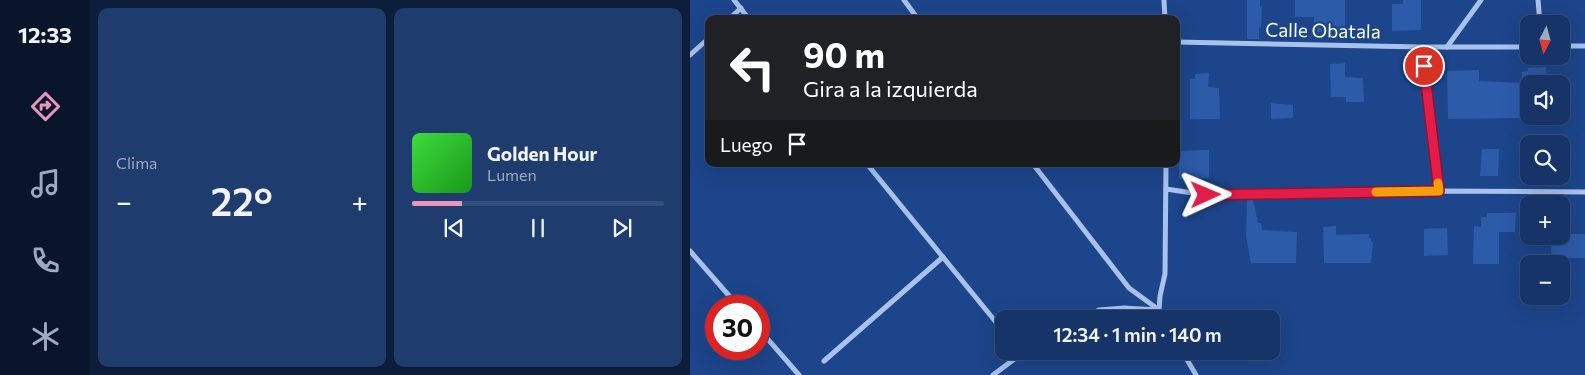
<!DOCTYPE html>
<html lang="es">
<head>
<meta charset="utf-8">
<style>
  :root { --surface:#163468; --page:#1f3c6e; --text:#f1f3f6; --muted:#9eaac0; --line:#354f7c; --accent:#e797bd }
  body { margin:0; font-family:Commissioner,sans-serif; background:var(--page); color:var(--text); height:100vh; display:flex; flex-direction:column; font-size:19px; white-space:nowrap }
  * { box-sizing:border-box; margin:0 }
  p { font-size:16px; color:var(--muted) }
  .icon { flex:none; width:28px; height:28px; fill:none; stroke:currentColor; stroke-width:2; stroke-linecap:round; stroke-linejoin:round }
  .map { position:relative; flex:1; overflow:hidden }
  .details { display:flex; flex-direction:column; gap:8px; padding:8px; background:#0c1d39; width:600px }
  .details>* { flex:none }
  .guide { position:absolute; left:15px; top:15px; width:475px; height:152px; border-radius:10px; box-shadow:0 5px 20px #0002,0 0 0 1px var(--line); background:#202124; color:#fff; overflow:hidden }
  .needle { width:32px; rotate:186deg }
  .fabs { position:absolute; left:830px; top:15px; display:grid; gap:10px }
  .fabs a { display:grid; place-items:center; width:50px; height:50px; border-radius:10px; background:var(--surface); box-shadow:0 5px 20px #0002,0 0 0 1px var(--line); font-size:25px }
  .speed { position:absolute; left:15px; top:295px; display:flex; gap:10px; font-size:25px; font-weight:700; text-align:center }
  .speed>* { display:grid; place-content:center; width:65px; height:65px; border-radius:50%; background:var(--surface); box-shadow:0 5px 20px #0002,0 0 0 1px var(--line); line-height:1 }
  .speed .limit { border:8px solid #d22; background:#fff; color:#111 }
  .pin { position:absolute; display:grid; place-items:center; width:42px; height:42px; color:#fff; margin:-21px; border:2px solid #fff; border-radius:50%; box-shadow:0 1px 5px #0007 }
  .me { position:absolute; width:55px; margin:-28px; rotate:89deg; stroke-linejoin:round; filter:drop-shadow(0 0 4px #0008) }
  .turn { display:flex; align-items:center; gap:18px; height:105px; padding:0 15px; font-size:22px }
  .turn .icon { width:65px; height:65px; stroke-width:2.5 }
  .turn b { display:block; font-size:35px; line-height:42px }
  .then { display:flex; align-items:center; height:48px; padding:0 15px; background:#0003; gap:10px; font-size:19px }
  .big { font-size:38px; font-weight:600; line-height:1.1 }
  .details .tile { flex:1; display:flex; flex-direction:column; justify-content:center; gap:8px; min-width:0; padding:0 18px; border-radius:10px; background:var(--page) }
  .song { display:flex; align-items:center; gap:15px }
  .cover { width:60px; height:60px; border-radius:8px; background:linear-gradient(135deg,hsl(120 70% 55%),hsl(120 70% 35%)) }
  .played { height:5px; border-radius:2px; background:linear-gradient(90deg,var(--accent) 20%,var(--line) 20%) }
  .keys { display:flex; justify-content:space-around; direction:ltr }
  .heat { display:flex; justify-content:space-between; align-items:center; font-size:28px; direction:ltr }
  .details .tiles { flex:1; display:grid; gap:8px; grid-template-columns:repeat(2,1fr) }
  .trip { position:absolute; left:305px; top:310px; width:285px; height:50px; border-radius:10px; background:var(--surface); box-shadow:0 5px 20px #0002,0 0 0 1px var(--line); font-weight:600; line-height:50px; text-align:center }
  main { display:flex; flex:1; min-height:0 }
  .dock { display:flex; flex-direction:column; width:90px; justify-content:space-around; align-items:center; background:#09152a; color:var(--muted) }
  .dock .icon { width:35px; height:35px }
  .dock .current { color:var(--accent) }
  .dock b { font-size:22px; color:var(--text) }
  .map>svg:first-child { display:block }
</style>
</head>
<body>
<main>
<nav class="dock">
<b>12:33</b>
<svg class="icon current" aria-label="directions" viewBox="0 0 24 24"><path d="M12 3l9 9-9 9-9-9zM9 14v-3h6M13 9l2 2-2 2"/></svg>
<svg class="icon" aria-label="music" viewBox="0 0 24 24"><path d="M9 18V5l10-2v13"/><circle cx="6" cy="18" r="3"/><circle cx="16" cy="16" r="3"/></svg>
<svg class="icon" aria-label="phone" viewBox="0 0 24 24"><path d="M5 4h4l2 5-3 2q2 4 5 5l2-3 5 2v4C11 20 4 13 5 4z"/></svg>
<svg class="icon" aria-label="climate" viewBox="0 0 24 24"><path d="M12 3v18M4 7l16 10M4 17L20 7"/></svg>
</nav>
<section class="details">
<div class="tiles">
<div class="tile"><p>Clima</p>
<div class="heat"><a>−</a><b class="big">22°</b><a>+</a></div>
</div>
<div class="tile">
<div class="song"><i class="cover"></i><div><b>Golden Hour</b><p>Lumen</p></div></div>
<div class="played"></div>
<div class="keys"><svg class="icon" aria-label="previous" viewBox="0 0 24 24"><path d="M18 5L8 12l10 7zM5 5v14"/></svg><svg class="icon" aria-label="pause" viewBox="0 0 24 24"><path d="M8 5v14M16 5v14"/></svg><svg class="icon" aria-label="next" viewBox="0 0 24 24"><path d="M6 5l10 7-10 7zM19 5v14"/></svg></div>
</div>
</div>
</section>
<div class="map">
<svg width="895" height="375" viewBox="0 0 895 375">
  <rect width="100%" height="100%" fill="#1d458b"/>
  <g fill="#2c5ba9">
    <polygon points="557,0 570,0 570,6 572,6 571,28 569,27 569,39 557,39"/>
    <polygon points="605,0 655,0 655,33 624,32 624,17 605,17"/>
    <polygon points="713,0 731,0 731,30 702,31 702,4 713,4"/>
    <polygon points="655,63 655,77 673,78 674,102 656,102 656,97 641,97 640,64"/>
    <polygon points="856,67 857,84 833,85 832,118 758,119 757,71 789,70 789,81 832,83 832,72 838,71 838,68"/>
    <polygon points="519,73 518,87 529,88 530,119 500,119 500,79 505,79 505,74"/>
    <polygon points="581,103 603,105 603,118 581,119"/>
    <polygon points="792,149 809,149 808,176 790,176"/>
    <polygon points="519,150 519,178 489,179 489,151"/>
    <polygon points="557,199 563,199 568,223 571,223 572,230 607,232 606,263 561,263 556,236"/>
    <polygon points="797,213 826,213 825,232 809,232 809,264 783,264 784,226 791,227 791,217 797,217"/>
    <polygon points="646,226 646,235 679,234 679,238 681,238 681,242 683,242 681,263 634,263 633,227"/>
    <polygon points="757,228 758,255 734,256 734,229"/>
    <polygon points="871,234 895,234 895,258 861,258 862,236 871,236"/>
  </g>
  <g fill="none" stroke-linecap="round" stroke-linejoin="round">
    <g stroke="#a8c2ec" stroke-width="5">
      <polyline points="44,0 59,19"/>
      <polyline points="214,0 228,19"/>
      <polyline points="474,0 475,19"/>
      <polyline points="848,0 850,24"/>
      <polyline points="39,19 51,8"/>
      <polyline points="486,42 732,47 839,47"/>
      <polyline points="871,46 895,46"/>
      <polyline points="732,47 749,191"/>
      <polyline points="757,47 791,0"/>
      <polyline points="0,55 19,38"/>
      <polyline points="177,164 314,332"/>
      <polyline points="343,164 439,288 469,310"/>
      <polyline points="476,189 516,195 749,191 895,192"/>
      <polyline points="0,251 48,306"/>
      <polyline points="394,319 409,310 434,308 468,310"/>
      <polyline points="473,319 469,310 470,296 475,274 476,164"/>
      <polyline points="69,329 109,375"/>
      <polyline points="492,351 506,375"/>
      <polyline points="134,361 253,257"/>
      <polyline points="303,375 335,351"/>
    </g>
  </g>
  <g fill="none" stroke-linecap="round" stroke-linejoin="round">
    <defs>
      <polyline id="route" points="516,195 749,191 734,66"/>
    </defs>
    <use href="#route" stroke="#92132f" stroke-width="12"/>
    <use href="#route" stroke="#e11d48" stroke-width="9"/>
    <polyline stroke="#f59e0b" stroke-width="9" points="686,192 749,191 748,183"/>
  </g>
  <g text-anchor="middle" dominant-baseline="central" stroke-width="5" stroke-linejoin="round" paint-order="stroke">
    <g font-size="19" fill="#fff" stroke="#1d458b">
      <text transform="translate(633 30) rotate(1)">Calle Obatala</text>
    </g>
  </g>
</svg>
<div class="fabs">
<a><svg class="needle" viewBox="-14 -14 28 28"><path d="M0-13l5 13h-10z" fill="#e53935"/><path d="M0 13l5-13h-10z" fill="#9eaac0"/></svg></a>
<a><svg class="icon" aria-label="sound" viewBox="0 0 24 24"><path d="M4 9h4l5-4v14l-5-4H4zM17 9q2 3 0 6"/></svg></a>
<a><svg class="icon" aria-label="search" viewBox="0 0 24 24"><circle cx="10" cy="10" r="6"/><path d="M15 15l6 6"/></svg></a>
<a>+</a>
<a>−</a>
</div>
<div class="speed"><div class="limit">30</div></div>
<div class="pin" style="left:734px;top:66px;background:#d93025"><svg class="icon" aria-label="arrive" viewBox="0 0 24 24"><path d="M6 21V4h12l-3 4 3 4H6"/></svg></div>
<svg class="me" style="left:516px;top:195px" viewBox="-20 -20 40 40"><path d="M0-17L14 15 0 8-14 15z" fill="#e11d48" stroke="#fff" stroke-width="4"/></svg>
<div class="trip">12:34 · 1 min · 140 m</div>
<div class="guide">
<div class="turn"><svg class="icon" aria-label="left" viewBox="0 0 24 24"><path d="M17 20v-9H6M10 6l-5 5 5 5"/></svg><div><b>90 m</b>Gira a la izquierda</div></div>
<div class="then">Luego<svg class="icon" aria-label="arrive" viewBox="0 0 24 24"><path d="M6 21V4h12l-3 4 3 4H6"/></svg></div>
</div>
</div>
</main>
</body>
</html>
